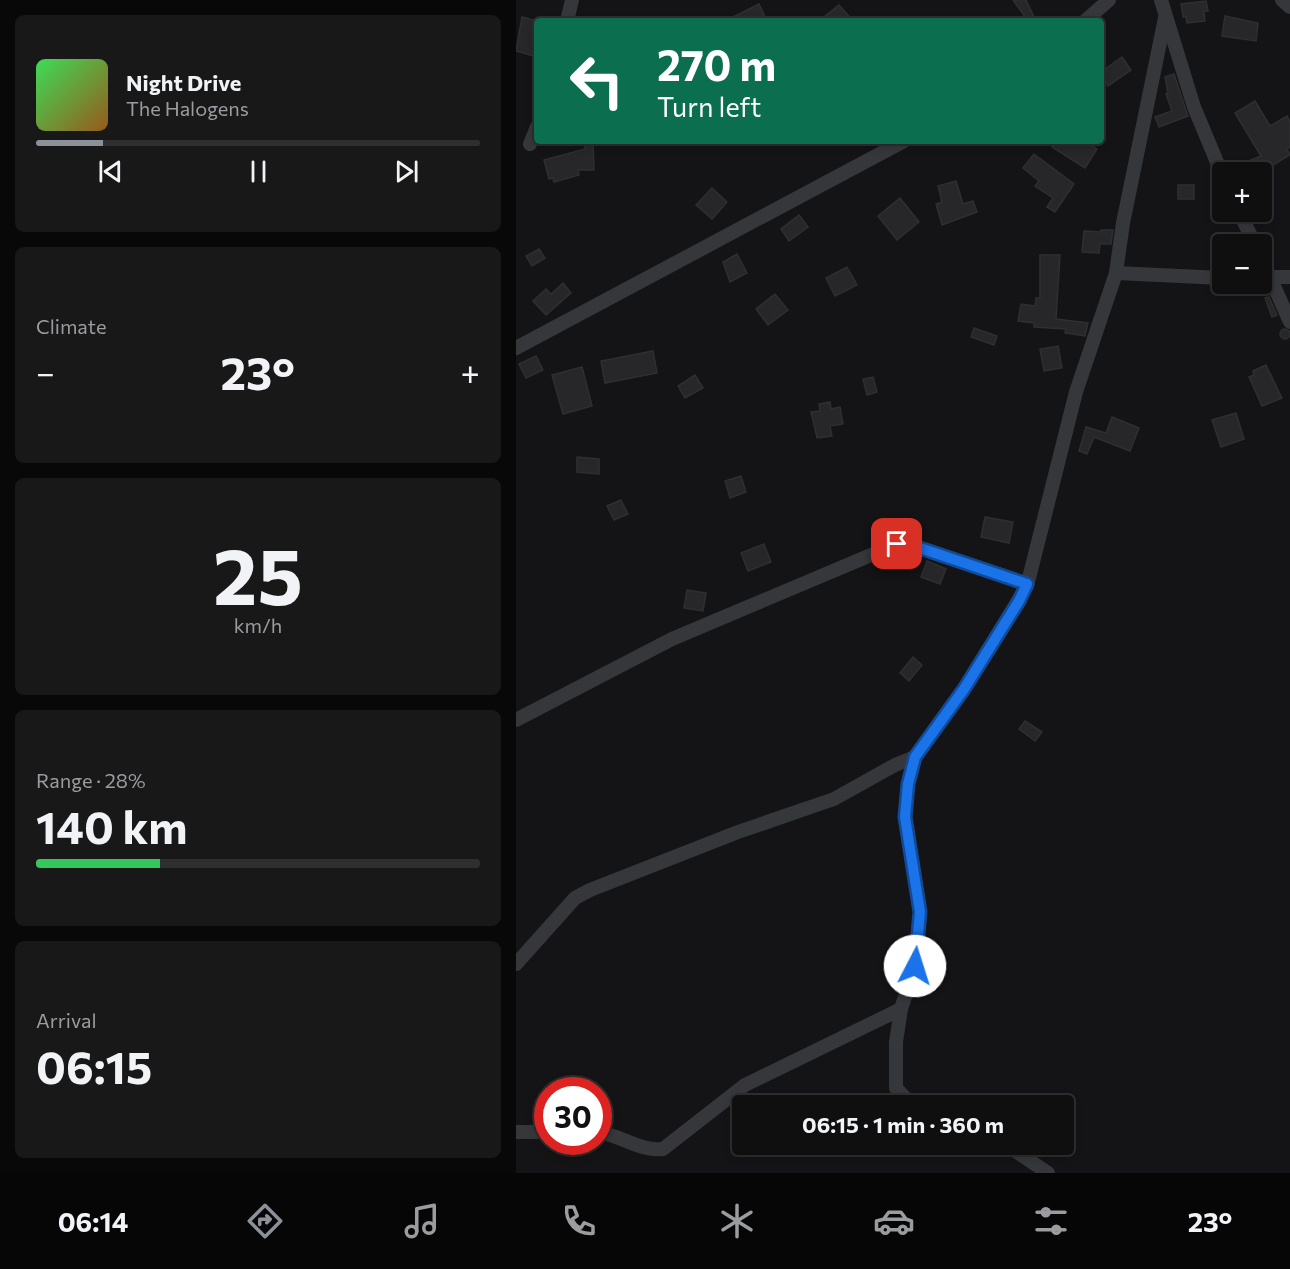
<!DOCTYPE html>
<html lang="en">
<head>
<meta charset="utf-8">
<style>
  :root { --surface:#0f0f10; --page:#181819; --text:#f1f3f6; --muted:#9b9c9f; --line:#2f2f30; --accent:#8c9099 }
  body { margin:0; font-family:Commissioner,sans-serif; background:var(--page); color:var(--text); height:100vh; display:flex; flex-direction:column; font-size:22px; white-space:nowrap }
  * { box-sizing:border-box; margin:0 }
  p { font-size:20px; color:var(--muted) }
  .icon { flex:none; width:33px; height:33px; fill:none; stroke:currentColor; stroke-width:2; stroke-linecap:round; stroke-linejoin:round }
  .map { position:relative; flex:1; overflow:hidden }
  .drawer { display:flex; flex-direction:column; gap:15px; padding:15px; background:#080809; width:516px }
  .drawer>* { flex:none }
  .banner { position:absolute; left:18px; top:18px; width:570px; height:126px; border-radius:6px; box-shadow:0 3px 9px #0003,0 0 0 2px var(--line); background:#0b6e4f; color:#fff; overflow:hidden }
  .fabs { position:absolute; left:696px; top:162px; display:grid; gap:12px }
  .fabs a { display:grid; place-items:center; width:60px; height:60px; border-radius:6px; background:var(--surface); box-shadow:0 3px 9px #0003,0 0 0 2px var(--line); font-size:30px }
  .speed { position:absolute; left:18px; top:1077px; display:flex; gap:12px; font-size:30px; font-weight:700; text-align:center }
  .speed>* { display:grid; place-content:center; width:78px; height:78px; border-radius:50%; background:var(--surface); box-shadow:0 3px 9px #0003,0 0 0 2px var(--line); line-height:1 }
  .speed .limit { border:9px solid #d22; background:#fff; color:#111 }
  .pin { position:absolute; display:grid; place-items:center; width:51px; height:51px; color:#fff; margin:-26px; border-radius:12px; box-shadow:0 3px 9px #0006 }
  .me { position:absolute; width:66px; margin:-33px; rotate:5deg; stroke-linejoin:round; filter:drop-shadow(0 0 4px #0008) }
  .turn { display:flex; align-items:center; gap:21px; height:126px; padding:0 24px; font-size:27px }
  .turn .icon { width:78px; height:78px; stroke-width:2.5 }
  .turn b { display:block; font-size:42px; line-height:51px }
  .big { font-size:45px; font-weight:700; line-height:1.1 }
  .drawer .tile { flex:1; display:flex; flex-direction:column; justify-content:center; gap:9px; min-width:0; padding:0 21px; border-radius:9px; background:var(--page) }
  .drawer .dial { align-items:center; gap:0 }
  .dial b { font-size:78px; line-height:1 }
  .song { display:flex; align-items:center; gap:18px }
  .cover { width:72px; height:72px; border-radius:9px; background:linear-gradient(135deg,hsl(130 70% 55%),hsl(30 70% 35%)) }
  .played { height:6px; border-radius:3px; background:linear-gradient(90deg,var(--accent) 15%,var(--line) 15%) }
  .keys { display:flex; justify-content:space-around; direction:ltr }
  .heat { display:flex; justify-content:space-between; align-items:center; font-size:33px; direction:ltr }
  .charge { height:9px; border-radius:4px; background:linear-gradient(90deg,#34c759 28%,var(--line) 0) }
  .trip { position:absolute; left:216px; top:1095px; width:342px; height:60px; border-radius:6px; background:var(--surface); box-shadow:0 3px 9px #0003,0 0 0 2px var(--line); font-weight:700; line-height:60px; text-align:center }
  .tabs { display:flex; height:96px; justify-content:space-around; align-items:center; background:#060606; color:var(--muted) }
  .tabs .icon { width:42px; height:42px }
  .tabs .active { color:var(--accent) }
  .tabs b { font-size:27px; color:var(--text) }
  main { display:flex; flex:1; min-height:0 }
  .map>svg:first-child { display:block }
</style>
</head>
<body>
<main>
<section class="drawer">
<div class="tile">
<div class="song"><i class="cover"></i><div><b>Night Drive</b><p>The Halogens</p></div></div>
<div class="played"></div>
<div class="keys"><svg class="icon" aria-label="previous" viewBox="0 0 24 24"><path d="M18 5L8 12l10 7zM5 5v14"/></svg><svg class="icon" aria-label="pause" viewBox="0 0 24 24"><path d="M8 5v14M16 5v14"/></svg><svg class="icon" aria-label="next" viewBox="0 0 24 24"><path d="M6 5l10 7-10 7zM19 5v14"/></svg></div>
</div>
<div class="tile"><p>Climate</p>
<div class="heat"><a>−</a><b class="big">23°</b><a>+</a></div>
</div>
<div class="tile dial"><b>25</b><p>km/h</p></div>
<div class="tile"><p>Range · 28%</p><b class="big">140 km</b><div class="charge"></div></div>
<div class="tile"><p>Arrival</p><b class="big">06:15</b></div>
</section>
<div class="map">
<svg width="774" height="1173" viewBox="0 0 774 1173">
  <rect width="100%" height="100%" fill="#141416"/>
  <g fill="#27272a" stroke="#2e2f32" stroke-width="1.5">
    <polygon points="497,0 510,0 520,21 512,21"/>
    <polygon points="690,1 692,11 688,11 689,21 671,23 670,17 667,17 665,4"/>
    <polygon points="243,4 251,21 209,21"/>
    <polygon points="323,5 337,21 303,21"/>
    <polygon points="709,16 742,23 740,41 706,36"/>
    <polygon points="6,17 21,21 18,56 0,51"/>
    <polygon points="606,57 615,70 592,86 585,72"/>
    <polygon points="658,74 672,116 643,127 639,117 656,111 650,94 652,93 649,77"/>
    <polygon points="739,101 754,126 771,116 774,122 774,147 771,149 774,155 752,168 751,166 734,172 730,162 745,156 719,113"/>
    <polygon points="69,141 77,141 78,170 62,170 63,175 38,182 37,178 33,179 28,160 69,149"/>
    <polygon points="540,141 568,141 581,149 569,168 536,147"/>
    <polygon points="518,154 558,184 539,212 531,207 537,198 519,186 523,181 507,168"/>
    <polygon points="440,181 447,204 457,201 461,212 426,225 420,204 426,202 422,186"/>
    <rect x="662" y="185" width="16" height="14"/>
    <polygon points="196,188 211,202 196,219 180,205"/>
    <polygon points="384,198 403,222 381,240 362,216"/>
    <polygon points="283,215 292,227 273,241 265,229"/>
    <polygon points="585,230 597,230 595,244 584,244 583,253 566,252 568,231 585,232"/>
    <polygon points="23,249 29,258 16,266 10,256"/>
    <polygon points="221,254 231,273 214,282 207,262"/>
    <polygon points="524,255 544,255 540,319 572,323 569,336 549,333 550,329 518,327 518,323 502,321 505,304 519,306 520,298 524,298"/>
    <polygon points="331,267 341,285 319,296 310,278"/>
    <polygon points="47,283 55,293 30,315 17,301 30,289 35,294"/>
    <polygon points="259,294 272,310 252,325 240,309"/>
    <polygon points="753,297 761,315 756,317 749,298"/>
    <polygon points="458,328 481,336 478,345 455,337"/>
    <circle cx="769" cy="334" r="5"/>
    <polygon points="542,346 546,368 528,371 524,349"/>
    <polygon points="137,351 141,373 89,383 85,361"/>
    <polygon points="20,356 27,370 10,378 3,364"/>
    <polygon points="750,365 766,398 746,406 733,377 738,375 737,371"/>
    <polygon points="66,367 76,406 47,414 36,375"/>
    <polygon points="179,375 187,388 169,398 162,386"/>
    <polygon points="357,377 361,392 351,395 347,379"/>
    <polygon points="314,402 315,409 324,407 327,424 314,426 316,436 301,438 295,412 304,411 303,404"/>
    <polygon points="720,413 728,439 705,447 696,420"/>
    <polygon points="596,417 623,428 614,451 578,437 571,454 563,451 570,427 590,433"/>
    <polygon points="61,457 83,459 83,474 61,472"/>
    <polygon points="225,476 230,492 214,498 209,481"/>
    <polygon points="105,500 112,514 98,520 91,506"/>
    <polygon points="469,517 497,522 493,543 465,537"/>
    <polygon points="248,544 255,562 232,571 225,553"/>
    <polygon points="411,561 430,569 424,584 405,577"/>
    <polygon points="171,590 190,593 187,611 168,608"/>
    <polygon points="397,657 406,665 393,681 384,673"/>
    <polygon points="509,721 526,732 519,741 503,729"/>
  </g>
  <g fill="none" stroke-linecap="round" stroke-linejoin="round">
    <g stroke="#35373b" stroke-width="14">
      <polyline points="645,0 678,107 706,174"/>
      <polyline points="766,0 774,7"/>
      <polyline points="51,21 56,0"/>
      <polyline points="569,21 593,0"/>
      <polyline points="14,144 21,127"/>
      <polyline points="723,212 739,244"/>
      <polyline points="746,259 774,322"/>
      <polyline points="600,273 706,278"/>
      <polyline points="746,277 774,277"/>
      <polyline points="0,348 388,141"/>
      <polyline points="0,720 156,639 381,544 398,546 511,584"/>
      <polyline points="0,964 59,898 74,890 222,832 318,799 379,765 399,757"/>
      <polyline points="397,1106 380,1088 380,1042 385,1009 399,966 404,912 389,817 392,784 399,757 448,689 511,586 560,392 600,273 607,223 649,18"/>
      <polyline points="0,1132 32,1132"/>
      <path d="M82 1132C104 1135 125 1152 147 1149L229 1085 385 1009"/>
      <polyline points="467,1144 498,1150 532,1173"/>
    </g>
  </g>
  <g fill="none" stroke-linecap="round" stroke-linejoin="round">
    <defs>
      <polyline id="route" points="381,544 398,546 511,584 503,601 448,689 399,757 392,784 389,817 404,912 399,966"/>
    </defs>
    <use href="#route" stroke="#114b97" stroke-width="15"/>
    <use href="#route" stroke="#1a73e8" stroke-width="10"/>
  </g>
</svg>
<div class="fabs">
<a>+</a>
<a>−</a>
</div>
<div class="speed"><div class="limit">30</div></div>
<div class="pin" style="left:381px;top:544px;background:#d93025"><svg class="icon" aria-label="arrive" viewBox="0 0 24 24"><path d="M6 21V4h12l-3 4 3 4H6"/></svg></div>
<svg class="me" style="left:399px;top:966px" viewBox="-20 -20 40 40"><circle r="19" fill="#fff"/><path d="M0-13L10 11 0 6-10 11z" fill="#1a73e8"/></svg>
<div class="trip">06:15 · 1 min · 360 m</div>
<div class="banner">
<div class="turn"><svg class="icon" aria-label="left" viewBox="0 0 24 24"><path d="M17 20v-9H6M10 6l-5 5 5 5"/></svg><div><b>270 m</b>Turn left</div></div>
</div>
</div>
</main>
<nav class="tabs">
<b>06:14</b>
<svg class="icon active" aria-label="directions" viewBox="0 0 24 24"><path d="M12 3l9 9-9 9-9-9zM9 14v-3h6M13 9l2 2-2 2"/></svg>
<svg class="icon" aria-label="music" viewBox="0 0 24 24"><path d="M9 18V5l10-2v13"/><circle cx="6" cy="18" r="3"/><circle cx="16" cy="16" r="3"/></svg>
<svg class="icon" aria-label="phone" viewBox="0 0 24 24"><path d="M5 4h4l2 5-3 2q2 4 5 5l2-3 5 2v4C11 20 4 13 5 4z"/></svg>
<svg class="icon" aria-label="climate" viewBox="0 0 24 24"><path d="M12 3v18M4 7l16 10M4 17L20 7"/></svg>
<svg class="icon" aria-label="car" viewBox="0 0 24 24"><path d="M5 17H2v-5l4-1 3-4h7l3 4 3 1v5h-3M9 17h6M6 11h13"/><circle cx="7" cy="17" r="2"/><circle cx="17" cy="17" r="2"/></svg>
<svg class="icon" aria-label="filters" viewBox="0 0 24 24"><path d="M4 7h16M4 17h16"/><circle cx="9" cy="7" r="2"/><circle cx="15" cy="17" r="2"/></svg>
<b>23°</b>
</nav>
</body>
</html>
